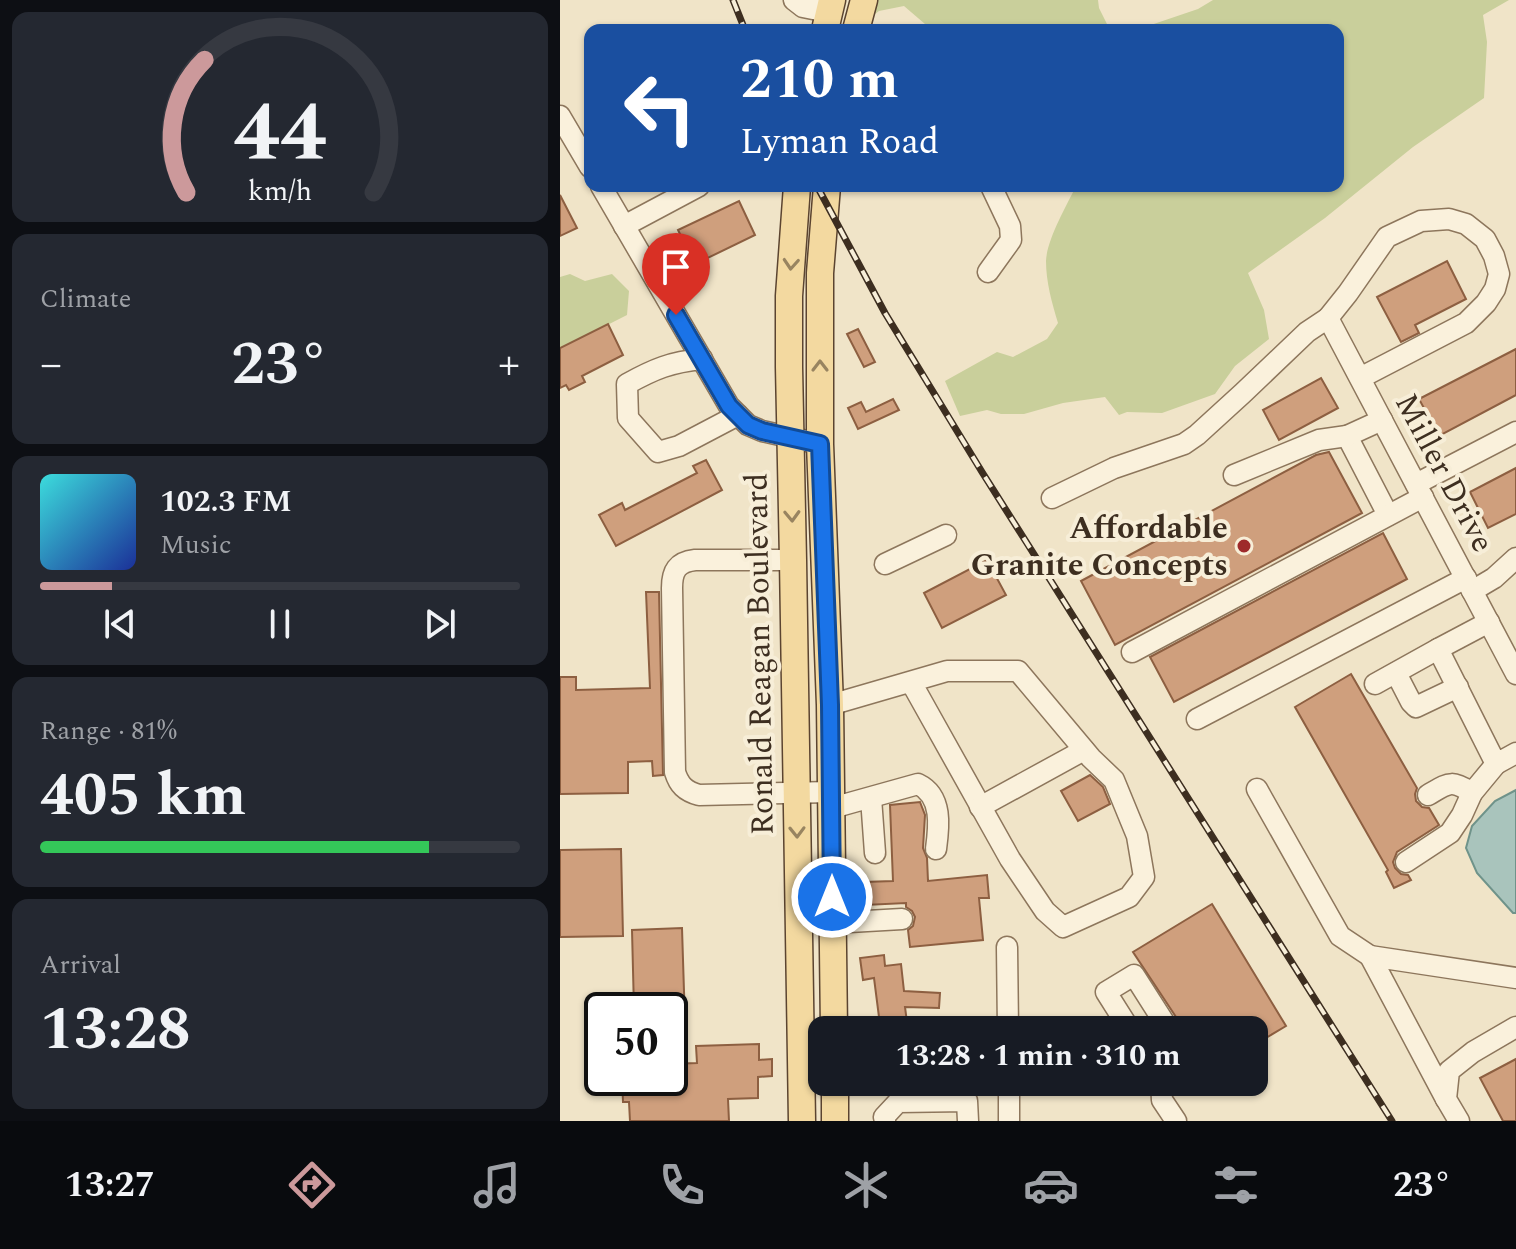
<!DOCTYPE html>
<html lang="en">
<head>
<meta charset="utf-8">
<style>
  :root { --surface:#171b24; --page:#242831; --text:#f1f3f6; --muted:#9ea1a6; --line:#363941; --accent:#cc999b }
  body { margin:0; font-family:Spectral,serif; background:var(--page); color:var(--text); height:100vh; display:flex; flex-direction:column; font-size:30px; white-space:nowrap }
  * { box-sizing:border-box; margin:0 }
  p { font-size:26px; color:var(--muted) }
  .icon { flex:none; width:44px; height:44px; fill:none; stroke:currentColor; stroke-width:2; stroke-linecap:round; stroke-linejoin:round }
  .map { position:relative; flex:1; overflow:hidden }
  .drawer { display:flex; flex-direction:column; gap:12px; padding:12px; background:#0d0f14; width:560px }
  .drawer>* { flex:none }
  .top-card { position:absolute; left:24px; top:24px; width:760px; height:168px; border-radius:16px; box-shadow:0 2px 6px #0004; background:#1a4fa0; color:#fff; overflow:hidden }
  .speed { position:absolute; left:24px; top:992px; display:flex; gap:16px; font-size:40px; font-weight:700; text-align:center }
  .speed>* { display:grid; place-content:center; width:104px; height:104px; border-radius:50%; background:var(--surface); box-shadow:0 2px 6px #0004; line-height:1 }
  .speed .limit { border:4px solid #111; border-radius:12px; background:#fff; color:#111 }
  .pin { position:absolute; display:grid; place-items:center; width:68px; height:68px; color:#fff; margin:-82px -34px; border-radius:50% 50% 50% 0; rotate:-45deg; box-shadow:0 0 8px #0007 }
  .pin .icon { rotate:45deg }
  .me { position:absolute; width:88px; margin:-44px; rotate:0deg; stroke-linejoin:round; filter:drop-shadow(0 0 6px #0008) }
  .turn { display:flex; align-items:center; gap:28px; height:168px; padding:0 24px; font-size:36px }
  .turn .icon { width:104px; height:104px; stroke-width:2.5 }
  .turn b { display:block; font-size:56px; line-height:68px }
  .big { font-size:60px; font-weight:700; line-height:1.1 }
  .drawer .tile { flex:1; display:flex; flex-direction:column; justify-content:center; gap:12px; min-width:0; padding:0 28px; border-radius:16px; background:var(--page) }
  .drawer .dial { align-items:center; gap:0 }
  .dial svg { height:208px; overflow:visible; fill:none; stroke:var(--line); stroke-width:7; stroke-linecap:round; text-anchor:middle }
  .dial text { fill:var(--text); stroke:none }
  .song { display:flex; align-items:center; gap:24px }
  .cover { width:96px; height:96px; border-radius:12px; background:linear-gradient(135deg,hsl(180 70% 55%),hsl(230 70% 35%)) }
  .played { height:8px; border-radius:4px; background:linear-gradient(90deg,var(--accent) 15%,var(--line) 15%) }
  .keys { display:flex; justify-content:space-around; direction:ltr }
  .heat { display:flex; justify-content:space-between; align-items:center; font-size:44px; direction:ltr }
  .charge { height:12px; border-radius:6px; background:linear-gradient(90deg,#34c759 81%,var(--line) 0) }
  .trip { position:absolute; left:248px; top:1016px; width:460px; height:80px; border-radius:16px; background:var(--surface); box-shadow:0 2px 6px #0004; font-weight:700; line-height:80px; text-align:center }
  .tab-bar { display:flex; height:128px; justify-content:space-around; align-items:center; background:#090b0e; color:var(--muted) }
  .tab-bar .icon { width:56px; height:56px }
  .tab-bar .selected { color:var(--accent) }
  .tab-bar b { font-size:36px; color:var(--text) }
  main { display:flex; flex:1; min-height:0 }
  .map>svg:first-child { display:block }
</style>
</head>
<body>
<main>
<section class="drawer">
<div class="tile dial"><svg viewBox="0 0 100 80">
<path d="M14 69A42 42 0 1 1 86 69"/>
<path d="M14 69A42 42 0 0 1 21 18" stroke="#cc999b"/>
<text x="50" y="56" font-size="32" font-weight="700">44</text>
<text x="50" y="72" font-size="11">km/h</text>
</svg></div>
<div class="tile"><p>Climate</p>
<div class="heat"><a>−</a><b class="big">23°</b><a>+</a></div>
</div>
<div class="tile">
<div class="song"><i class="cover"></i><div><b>102.3 FM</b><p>Music</p></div></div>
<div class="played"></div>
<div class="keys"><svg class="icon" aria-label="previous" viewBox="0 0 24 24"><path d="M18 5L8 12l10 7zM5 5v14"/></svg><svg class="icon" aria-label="pause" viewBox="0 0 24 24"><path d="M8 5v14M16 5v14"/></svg><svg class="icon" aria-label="next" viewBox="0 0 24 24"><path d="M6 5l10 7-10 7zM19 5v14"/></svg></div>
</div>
<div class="tile"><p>Range · 81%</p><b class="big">405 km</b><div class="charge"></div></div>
<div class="tile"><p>Arrival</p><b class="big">13:28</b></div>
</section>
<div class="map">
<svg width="956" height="1121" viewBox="0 0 956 1121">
  <rect width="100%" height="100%" fill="#f0e4c8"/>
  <g fill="#c9cf9b">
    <polygon points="312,0 538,0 539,8 550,30 372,30 344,6 319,11 315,14 310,9"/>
    <path d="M653 0H949L923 15 927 42 924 98 853 147 765 218 688 273 704 310 709 339 675 366 655 394 602 413 567 412 559 415 545 397 503 403 464 414H441L427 410 400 416 385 381 437 352 453 357 487 339 498 323C492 303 486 282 486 261 487 239 506 207 516 186H778V30H576L638 9Z"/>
    <polygon points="10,274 25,281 52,274 69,291 67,315 0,349 0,277"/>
  </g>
  <polygon fill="#a9c4bc" stroke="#6f938a" stroke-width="2" points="956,790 956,913 953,913 917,873 906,848 912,826 935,801"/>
  <g fill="#cf9f7d" stroke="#8d5f41" stroke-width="2">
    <polygon points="0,195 17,228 0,236"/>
    <polygon points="179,201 195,235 127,268 117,245 124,242 118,230"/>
    <polygon points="887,261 906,299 855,325 859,333 841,342 817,297"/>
    <polygon points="48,324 63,355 22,376 25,382 9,390 6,385 0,388 0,348"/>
    <polygon points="298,329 315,362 304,367 287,334"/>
    <polygon points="956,349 956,395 879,436 859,399"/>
    <polygon points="761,378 778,408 719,440 703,410"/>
    <polygon points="333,399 339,410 298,429 288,408 301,402 306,412"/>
    <polygon points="769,452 802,513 555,645 521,581 756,455"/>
    <polygon points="146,460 162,490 56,546 39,515 62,503 65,510 137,473 133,466"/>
    <polygon points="956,468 956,514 928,528 910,492"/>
    <polygon points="823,533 847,579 614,702 590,657"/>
    <polygon points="427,560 446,595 382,628 364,593"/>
    <polygon points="86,592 99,592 103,775 93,776 92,761 68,762 68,793 0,794 0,677 16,677 16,690 90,688"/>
    <polygon points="791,674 857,788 855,794 856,801 862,807 869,808 879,825 837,852 833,862 835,868 841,874 848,875 851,880 834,888 826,872 828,870 735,707"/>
    <polygon points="530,775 543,787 550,804 518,821 501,791"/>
    <polygon points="360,802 365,815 363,848 367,858 368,881 427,875 429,898 419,898 423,940 350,947 348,930 353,926 355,917 352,911 346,907 346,903 305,905 304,882 333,881 330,805"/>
    <polygon points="61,849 63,936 0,937 0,850"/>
    <polygon points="652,904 726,1026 694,1045 694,1030 622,1030 620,1023 573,952"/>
    <polygon points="122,928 125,1023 110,1024 110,1010 74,1010 72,930"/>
    <polygon points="324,955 325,966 341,964 344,991 380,993 379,1008 345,1007 348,1030 308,1030 307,1019 319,1017 314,978 303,980 300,958"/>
    <polygon points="199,1044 199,1060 212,1059 212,1076 198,1077 198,1098 168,1099 169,1121 70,1121 69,1102 63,1102 62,1078 110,1078 110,1064 137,1063 136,1046"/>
    <polygon points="956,1059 956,1121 943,1121 920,1078"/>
  </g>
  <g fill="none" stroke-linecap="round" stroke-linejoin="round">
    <defs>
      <g id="minor">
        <polyline points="234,0 243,7 268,12"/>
        <polyline points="0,116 30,167"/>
        <polyline points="41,186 169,406 188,425 202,431 260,444"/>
        <polyline points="64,226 139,186"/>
        <polyline points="428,272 451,240 450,226 431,186"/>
        <path d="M142 359C111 362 94 369 67 384L68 418 98 452 119 446 178 415"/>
        <polyline points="800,378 906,323 926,303 935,289 939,274 934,256 925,239 906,224 889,219 861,221 827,237 788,293 768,318 956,674"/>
        <polyline points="822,420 787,436 828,515"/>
        <polyline points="674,475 759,440 787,436"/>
        <polyline points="856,484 956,432"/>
        <polyline points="492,498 554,468 624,444 637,435 683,393 747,332 768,318"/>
        <path d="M233 560H135C117 562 112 571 112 588L115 772C119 785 125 791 139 795L271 792"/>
        <polyline points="325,564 386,535"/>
        <polyline points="912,591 934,578 956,558"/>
        <polyline points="929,622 878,649 936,764 956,753"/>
        <polyline points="572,652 863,497"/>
        <polyline points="836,673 851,702 856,707 898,687"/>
        <polyline points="815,684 878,649"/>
        <polyline points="270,705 387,671 458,671 531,758 554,780 577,836 584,877 569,897 503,927 485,911 450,859 351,682"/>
        <polyline points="637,719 906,578"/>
        <polyline points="697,789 780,936 810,956"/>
        <path d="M868 795C889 783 891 779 912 793"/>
        <polyline points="311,798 315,853"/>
        <polyline points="420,807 524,750"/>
        <path d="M272 808 358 784C383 796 379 827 376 849"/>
        <polyline points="846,862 890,833 902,815 912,793 936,764"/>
        <polyline points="272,923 342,919"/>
        <polyline points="447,947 448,1030"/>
        <polyline points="570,1030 546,992 574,975 609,1030"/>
        <polyline points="449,1082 449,1121"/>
        <polyline points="601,1082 602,1100 616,1121"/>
        <polyline points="886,1099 810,956 956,978"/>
        <polyline points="325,1121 324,1117 338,1102 407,1101 408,1121"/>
        <polyline points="899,1121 886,1099 889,1071 913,1052 956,1027"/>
      </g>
      <g id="major">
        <polyline points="265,30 272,0"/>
        <polyline points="296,30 304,0"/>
        <polyline points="237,186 229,296 229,367 233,560 242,1121"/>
        <polyline points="267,186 260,273 260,444 270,705 274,1030"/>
        <polyline points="275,1082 275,1121"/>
      </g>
    </defs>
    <use href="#minor" stroke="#8d765c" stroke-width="23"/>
    <use href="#major" stroke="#5b4430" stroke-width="29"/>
    <use href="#minor" stroke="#faf1dc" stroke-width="20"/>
    <use href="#major" stroke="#f3d9a0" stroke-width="26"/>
    <defs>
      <g id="rail">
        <polyline points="173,0 185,30"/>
        <polyline points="257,186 325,313 422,472 832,1121"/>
      </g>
    </defs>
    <use href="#rail" stroke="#3d2e20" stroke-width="7"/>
    <use href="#rail" stroke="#f7eed8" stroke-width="4" stroke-dasharray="12" stroke-linecap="butt"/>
  </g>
  <defs><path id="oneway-chevron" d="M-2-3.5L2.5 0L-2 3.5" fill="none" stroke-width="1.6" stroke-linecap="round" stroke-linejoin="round" transform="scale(2)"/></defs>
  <g stroke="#988460">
    <use href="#oneway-chevron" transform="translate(231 264) rotate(94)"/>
    <use href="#oneway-chevron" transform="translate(260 366) rotate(-90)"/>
    <use href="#oneway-chevron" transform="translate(232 516) rotate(88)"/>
    <use href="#oneway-chevron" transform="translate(237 832) rotate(89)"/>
  </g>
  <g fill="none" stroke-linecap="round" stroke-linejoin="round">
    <defs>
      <polyline id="route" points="116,315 169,406 188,425 202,431 260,444 270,705 272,897"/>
    </defs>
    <use href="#route" stroke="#114b97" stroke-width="20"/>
    <use href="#route" stroke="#1a73e8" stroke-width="14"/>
  </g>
  <circle fill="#9e2a2b" stroke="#f7eed8" stroke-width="3" cx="684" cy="546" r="8"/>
  <g text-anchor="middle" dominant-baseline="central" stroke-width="8" stroke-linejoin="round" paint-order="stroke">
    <g font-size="32" fill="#3d2e20" stroke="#f7eed8">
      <text transform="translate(884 473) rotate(62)">Miller Drive</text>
      <text transform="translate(200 654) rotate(-91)">Ronald Reagan Boulevard</text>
    </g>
    <g font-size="32" font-weight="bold" fill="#3d2e20" stroke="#f7eed8" text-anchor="end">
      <text x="668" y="528">Affordable<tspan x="668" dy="37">Granite Concepts</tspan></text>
    </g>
  </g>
</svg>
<div class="speed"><div class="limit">50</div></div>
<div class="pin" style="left:116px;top:315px;background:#d93025"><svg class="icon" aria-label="arrive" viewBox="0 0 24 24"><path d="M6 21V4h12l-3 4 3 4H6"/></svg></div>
<svg class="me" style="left:272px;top:897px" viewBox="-20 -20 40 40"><circle r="17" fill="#1a73e8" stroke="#fff" stroke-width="3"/><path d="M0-11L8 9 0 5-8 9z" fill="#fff"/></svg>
<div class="trip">13:28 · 1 min · 310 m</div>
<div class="top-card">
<div class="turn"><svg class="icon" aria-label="left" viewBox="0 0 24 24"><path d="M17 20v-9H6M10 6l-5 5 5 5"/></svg><div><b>210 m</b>Lyman Road</div></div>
</div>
</div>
</main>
<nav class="tab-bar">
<b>13:27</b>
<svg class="icon selected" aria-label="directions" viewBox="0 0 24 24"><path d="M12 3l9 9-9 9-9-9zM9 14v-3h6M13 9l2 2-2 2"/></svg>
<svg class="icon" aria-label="music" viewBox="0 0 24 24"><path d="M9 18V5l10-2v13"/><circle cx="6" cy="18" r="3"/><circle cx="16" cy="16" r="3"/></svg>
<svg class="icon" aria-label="phone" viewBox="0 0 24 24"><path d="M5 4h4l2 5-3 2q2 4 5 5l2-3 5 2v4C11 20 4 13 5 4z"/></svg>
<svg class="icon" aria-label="climate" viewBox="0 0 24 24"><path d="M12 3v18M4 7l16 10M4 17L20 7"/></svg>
<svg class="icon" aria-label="car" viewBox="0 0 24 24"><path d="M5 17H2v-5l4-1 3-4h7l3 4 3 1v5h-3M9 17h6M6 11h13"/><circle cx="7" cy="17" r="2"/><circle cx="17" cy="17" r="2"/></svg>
<svg class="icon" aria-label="filters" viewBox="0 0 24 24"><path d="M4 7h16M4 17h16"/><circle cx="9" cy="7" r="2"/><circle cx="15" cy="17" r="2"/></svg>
<b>23°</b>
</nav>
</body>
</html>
